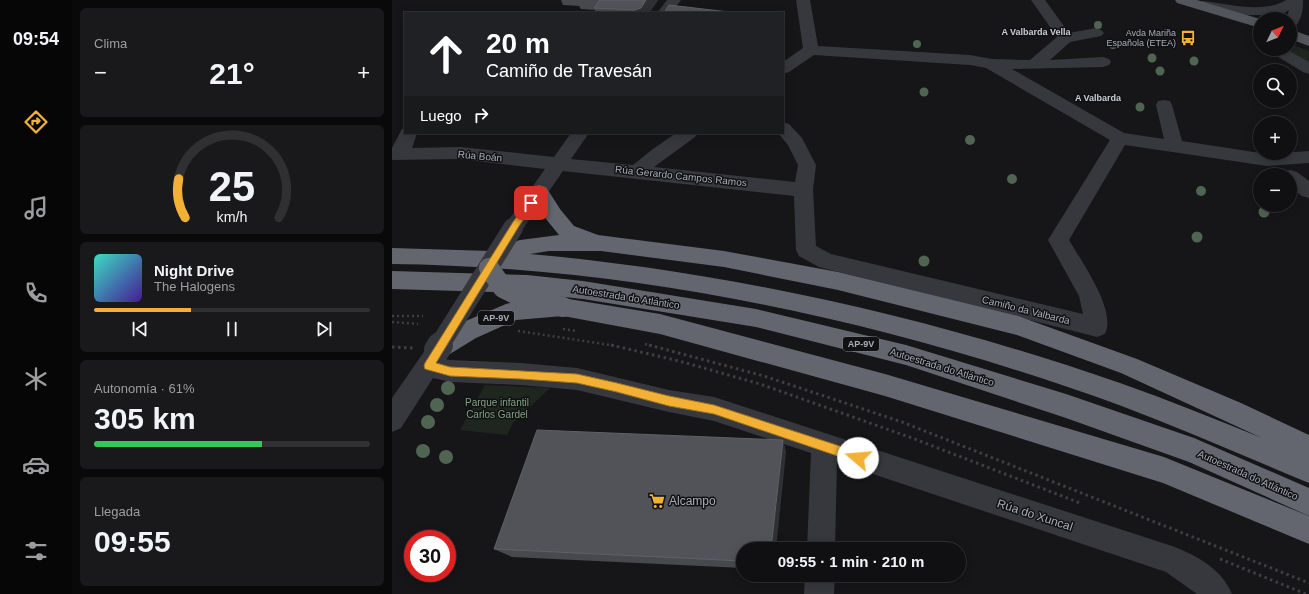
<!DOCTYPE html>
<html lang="es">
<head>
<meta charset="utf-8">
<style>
  :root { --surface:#101012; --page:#19191b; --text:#f1f3f6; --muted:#9c9d9f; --line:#303032; --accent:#f2b134 }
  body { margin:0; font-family:Arial,sans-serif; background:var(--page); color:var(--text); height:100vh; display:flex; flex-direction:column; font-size:15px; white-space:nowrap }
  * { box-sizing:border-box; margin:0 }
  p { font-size:13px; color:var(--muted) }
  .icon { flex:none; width:22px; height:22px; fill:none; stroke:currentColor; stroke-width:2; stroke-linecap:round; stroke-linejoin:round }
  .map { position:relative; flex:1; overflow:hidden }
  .sheet { display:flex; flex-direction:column; gap:8px; padding:8px; background:#09090a; width:320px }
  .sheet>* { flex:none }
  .banner { position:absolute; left:12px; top:12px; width:380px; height:122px; border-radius:0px; box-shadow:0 2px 10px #0003,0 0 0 1px var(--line); background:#202124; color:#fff; overflow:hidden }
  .needle { width:26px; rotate:47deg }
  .tools { position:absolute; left:861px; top:12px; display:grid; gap:8px }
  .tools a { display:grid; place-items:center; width:44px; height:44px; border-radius:50%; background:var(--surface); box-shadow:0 2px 10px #0003,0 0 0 1px var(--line); font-size:20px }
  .speed { position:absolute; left:12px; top:530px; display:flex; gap:8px; font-size:20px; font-weight:700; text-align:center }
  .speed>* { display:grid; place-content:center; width:52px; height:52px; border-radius:50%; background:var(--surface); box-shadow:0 2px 10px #0003,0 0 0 1px var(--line); line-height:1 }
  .speed .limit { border:6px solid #d22; background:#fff; color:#111 }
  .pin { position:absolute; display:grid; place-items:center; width:34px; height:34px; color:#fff; margin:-17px; border-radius:8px; box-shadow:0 2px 6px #0006 }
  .me { position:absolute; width:44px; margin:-22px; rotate:288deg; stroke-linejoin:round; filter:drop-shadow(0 0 3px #0008) }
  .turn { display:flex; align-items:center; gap:14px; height:84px; padding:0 16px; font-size:18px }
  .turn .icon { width:52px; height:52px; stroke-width:2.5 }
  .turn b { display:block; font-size:28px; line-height:34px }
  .then { display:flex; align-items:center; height:38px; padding:0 16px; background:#0003; gap:8px; font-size:15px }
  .big { font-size:30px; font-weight:800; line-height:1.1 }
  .sheet .widget { flex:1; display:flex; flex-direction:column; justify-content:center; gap:6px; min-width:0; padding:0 14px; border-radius:6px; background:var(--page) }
  .sheet .dial { align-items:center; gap:0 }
  .dial svg { height:104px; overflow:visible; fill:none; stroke:var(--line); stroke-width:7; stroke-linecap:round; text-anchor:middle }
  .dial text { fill:var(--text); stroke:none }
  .song { display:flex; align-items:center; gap:12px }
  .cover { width:48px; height:48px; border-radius:6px; background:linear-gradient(135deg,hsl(170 70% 55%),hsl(260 70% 35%)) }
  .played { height:4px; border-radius:2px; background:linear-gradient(90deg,var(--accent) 35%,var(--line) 35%) }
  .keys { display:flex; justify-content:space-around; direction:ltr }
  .heat { display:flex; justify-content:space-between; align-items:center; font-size:22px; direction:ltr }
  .charge { height:6px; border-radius:3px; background:linear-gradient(90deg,#34c759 61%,var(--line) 0) }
  .trip { position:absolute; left:344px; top:542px; width:230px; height:40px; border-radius:20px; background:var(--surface); box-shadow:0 2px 10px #0003,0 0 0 1px var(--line); font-weight:800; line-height:40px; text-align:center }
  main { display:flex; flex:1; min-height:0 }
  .dock { display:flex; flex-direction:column; width:72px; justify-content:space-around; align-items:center; background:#060607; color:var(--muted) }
  .dock .icon { width:28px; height:28px }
  .dock .current { color:var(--accent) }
  .dock b { font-size:18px; color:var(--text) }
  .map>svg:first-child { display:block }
</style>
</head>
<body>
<main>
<nav class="dock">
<b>09:54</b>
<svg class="icon current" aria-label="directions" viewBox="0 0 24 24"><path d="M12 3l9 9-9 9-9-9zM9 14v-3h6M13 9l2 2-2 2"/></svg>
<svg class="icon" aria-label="music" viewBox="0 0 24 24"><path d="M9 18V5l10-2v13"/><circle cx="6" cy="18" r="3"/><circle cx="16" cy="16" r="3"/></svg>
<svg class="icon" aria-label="phone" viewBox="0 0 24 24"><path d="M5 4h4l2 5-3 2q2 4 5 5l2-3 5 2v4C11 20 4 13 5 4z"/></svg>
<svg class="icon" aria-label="climate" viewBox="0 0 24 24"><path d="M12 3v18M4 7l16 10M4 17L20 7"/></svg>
<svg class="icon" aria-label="car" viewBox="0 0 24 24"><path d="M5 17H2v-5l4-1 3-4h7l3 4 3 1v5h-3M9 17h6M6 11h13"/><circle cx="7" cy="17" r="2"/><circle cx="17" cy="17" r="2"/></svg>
<svg class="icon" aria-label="filters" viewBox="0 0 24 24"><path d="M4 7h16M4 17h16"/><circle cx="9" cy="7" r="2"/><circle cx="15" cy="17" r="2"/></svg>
</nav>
<section class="sheet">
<div class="widget"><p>Clima</p>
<div class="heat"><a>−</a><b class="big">21°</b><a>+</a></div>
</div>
<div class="widget dial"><svg viewBox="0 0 100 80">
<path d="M14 69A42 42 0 1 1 86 69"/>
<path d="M14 69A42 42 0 0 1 9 39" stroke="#f2b134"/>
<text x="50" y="56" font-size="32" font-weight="700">25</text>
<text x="50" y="72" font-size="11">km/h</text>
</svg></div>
<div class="widget">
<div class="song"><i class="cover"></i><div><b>Night Drive</b><p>The Halogens</p></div></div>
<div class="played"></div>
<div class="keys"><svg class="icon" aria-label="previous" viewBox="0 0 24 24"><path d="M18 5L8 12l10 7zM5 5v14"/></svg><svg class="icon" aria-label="pause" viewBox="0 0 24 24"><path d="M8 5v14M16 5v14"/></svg><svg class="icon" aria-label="next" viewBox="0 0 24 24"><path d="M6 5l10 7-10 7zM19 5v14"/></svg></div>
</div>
<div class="widget"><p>Autonomía · 61%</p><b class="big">305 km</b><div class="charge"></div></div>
<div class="widget"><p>Llegada</p><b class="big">09:55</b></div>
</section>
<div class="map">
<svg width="917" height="594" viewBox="0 0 917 594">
  <rect width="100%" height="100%" fill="#161618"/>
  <g fill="#1e261f">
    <polygon points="898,44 917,51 917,66 888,49 898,49"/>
    <polygon points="93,385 158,388 121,423 115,435 68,430"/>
  </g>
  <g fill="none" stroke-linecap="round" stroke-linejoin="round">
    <g stroke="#3d3f44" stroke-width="2.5" stroke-dasharray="2 3" stroke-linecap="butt">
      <polyline points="0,316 31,316"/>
      <polyline points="0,322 26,324"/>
      <polyline points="171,329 185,331"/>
      <polyline points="126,331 225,346"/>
      <polyline points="253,344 261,346"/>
    </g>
    <g stroke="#3d3f44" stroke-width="3" stroke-dasharray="2.5 3.5" stroke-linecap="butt">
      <polyline points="219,345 287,361 368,384 520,438 688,503"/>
      <polyline points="257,345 372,376 510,422 917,583"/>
      <polyline points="0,347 21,348"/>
      <polyline points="828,559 914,594"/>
    </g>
    <g fill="#37383d" fill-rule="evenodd">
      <polygon points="275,0 289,0 279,13 265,13"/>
      <path d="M404 0H418L426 46 578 55 600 59 638 60 665 37 639 0H653L677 33 704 28 709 30 712 33 709 36 678 42 658 60 711 57 717 59 719 62 717 65 711 67 620 69 732 133 772 139 764 105 766 101 772 100 778 101 780 105 790 141 875 154 917 151V163L875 166 733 145 677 240C689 261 725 310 713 334L705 337 427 267 407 256 404 250 402 196 171 171 128 233 121 236 114 233 111 228 153 169 68 159 0 160V148L10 129 13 128V133H25L20 148 68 147 162 157 179 133H197L179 159 241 165 261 149 284 133H306L303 137 262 167 403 182 406 165 396 145 386 133H391V122L397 124 410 138 424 165 421 190 424 246 439 254 691 314 687 296 656 240 718 140 594 68 578 65 422 55 397 72 391 74V62L411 48Z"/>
      <path d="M894 0H911C911 11 910 18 903 27L898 28V19H894L897 10 883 19 868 20 867 18 869 15H857L811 9 806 8 804 5 806 2 811 1C837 4 871 14 894 0Z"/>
      <polygon points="875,49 894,49 917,62 917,74 911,72 878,52"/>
      <polygon points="898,170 905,172 917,181 917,198 910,196 898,187 898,175 890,175 891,172"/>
      <path d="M44 343 52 346 56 353 53 359 58 360 129 363 185 368 277 390 322 397 780 546C804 555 830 569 840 594H805L774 572 445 462 443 549H415L419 453 322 421 277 412 185 390 129 385 58 382 41 378 9 428 0 432V398L36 346Z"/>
      <polygon points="413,575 443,575 442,594 412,594"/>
    </g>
    <g fill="#53555c" fill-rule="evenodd">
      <polygon points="783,0 805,0 868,19 868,28 785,3"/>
      <polygon points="898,29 917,36 917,46 898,39"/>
    </g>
    <g fill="#63666e" fill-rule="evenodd">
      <path d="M147 185 154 187 168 209 182 226 206 235 332 251 446 272 626 316 745 359 849 403 917 435V483C854 457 791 429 727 405 495 321 247 267 0 264V248L99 251 100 249 128 240 167 235 154 219 137 192 140 187ZM157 251H209L332 267 446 290 625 335 729 373 870 438C823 419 776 400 728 383 538 317 338 272 138 254Z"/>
      <polygon points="0,271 135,275 191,281 364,309 514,345 674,394 802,438 917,488 917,516 797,462 674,418 514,365 364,327 191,299 135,293 0,289"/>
      <path d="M171 298 268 314 493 374 772 457 917 516V544L771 483 493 396 268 334 171 316 124 320 84 338 53 357 45 360 37 357 33 350C42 331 94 313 114 304L122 302Z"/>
    </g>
    <polyline stroke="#37383d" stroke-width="20" points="47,346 121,228"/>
    <polyline stroke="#37383d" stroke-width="26" points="45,350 48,345"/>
    <polyline stroke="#63666e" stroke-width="20" points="97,268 111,288 129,297 171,307"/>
  </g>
  <g fill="#506452">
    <circle cx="706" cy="25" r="4"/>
    <circle cx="525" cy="44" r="4"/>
    <circle cx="721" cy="45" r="4"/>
    <circle cx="760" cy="58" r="4.5"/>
    <circle cx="802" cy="61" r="4.5"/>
    <circle cx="768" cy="71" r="4.5"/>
    <circle cx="532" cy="92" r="4.5"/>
    <circle cx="748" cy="107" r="4.5"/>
    <circle cx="578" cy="140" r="5"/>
    <circle cx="620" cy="179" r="5"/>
    <circle cx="809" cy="191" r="5"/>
    <circle cx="872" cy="212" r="5.5"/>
    <circle cx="805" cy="237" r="5.5"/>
    <circle cx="532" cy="261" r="5.5"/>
    <circle cx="56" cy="388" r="7"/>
    <circle cx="45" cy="405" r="7"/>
    <circle cx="36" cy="422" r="7"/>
    <circle cx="31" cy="451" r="7"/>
    <circle cx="54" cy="457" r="7"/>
  </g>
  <g fill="#47494d">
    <polygon points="169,0 266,0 257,13 204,13 203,10 189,9 187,6 171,5"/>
    <polygon points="391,440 394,453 351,549 351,568 120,557 102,549"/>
  </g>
  <g fill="#2f3033">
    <polygon points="254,0 266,0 257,13 244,13 243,10"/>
    <polygon points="391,440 394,453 384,549 379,549"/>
  </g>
  <g fill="#525359" stroke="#5f6168">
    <polygon points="208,0 254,0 249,8 243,10 202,8"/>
    <polygon points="277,5 337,12 337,13 272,13"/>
    <polygon points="145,430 391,440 379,549 351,549 351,561 102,549"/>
  </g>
  <polygon fill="#f2b134" stroke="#9d7322" points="139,200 142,201 142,205 127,226 44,363 58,367 185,374 225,383 277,396 322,405 466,452 470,454 472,458 470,461 466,463 322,414 277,406 225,392 185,383 129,379 58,376 33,369 32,366 33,363 121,222 136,201"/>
  <defs>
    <symbol id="bus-bare" viewBox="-9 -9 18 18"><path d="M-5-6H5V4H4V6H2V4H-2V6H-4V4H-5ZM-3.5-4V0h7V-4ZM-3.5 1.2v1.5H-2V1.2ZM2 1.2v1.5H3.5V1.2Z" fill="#f2b134" stroke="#111113" stroke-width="2.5" paint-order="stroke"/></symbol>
    <symbol id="supermarket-bare" viewBox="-9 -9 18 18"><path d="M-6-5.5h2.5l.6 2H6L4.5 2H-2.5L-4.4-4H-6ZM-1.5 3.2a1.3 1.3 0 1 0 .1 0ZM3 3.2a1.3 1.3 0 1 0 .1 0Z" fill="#f2b134" stroke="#111113" stroke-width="2.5" paint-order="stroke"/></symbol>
  </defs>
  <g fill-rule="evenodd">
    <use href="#bus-bare" x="785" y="27" width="22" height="22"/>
    <use href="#supermarket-bare" x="254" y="490" width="22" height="22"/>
  </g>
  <g text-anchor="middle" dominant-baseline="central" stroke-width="3" stroke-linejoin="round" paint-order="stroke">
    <g font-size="9" font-weight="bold" fill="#c9ccd4" stroke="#111113">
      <text x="644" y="32">A Valbarda Vella</text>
      <text x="706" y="98">A Valbarda</text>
    </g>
    <g font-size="9" fill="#a8adb8" stroke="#111113" text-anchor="end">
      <text x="784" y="33">Avda Mariña<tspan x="784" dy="10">Española (ETEA)</tspan></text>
    </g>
    <g fill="#111113" stroke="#7b7e86" stroke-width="1">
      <rect x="86" y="311" width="36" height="14" rx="3"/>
      <rect x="451" y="337" width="36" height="14" rx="3"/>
    </g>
    <g font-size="9" font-weight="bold" fill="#a8adb8">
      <text x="104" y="318">AP-9V</text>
      <text x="469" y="344">AP-9V</text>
    </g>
    <g font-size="10" fill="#a8adb8" stroke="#111113">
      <text transform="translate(88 156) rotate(5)">Rúa Boán</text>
      <text transform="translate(289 176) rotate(6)">Rúa Gerardo Campos Ramos</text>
      <text transform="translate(234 297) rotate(9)">Autoestrada do Atlántico</text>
      <text transform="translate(634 310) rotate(14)">Camiño da Valbarda</text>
      <text transform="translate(550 367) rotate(17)">Autoestrada do Atlántico</text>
      <text transform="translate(856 475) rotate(24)">Autoestrada do Atlántico</text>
    </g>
    <g font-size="10" fill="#7fa381" stroke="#111113">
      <text x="105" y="402">Parque infantil<tspan x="105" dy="12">Carlos Gardel</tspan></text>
    </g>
    <g font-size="12" fill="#a8adb8" stroke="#111113" text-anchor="start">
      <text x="277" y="501">Alcampo</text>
    </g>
    <g font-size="12" fill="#a8adb8" stroke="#111113">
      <text transform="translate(643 515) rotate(18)">Rúa do Xuncal</text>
    </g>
  </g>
</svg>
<div class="tools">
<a><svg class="needle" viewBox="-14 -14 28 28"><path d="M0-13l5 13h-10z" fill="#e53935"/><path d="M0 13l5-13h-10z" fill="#9c9d9f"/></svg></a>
<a><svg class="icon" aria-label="search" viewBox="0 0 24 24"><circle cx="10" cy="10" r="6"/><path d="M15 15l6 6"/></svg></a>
<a>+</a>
<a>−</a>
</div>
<div class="speed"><div class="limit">30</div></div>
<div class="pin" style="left:139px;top:203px;background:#d93025"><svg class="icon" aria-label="arrive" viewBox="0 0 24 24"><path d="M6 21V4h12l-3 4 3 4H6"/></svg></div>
<svg class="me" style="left:466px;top:458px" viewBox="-20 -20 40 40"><circle r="19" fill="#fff"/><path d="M0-13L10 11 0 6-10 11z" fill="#f2b134"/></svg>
<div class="trip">09:55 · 1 min · 210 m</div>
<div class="banner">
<div class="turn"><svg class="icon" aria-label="ahead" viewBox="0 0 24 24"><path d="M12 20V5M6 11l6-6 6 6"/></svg><div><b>20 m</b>Camiño de Travesán</div></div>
<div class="then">Luego<svg class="icon" aria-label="right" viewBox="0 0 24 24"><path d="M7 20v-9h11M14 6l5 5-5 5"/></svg></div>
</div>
</div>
</main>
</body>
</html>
